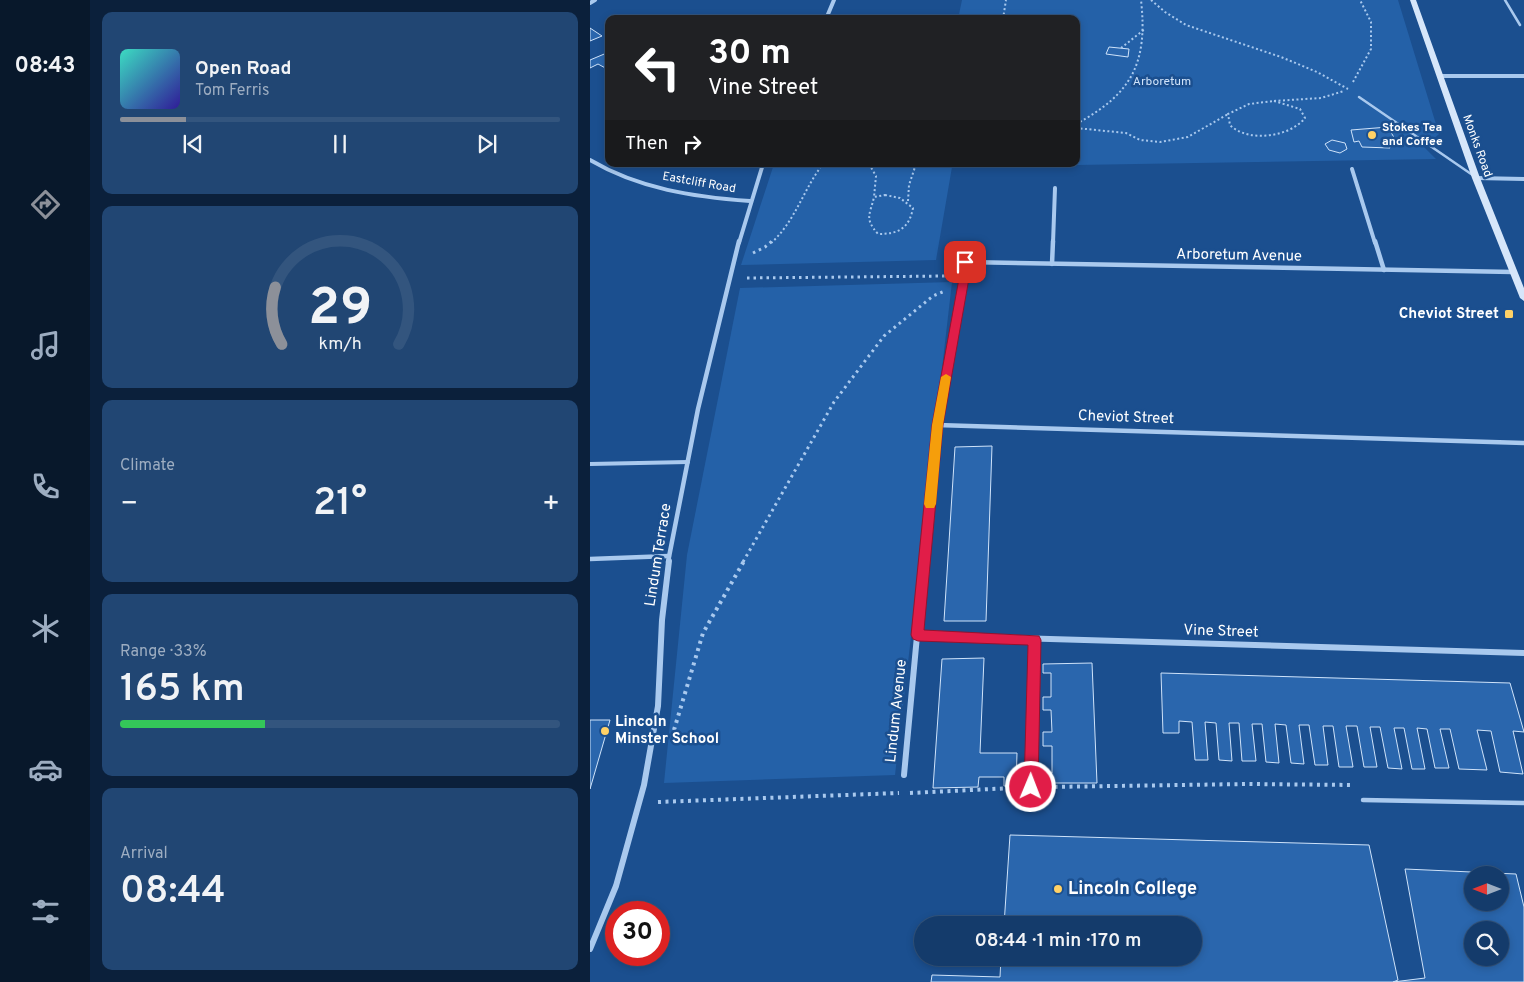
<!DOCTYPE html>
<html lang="en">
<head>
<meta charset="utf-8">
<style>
  :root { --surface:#143b6b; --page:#214673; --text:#f1f3f6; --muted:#9dadc1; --line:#33557e; --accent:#8c9099 }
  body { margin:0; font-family:Overpass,sans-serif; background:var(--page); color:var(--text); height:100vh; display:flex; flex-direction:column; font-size:19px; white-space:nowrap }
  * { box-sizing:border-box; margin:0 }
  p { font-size:16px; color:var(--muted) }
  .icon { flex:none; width:28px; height:28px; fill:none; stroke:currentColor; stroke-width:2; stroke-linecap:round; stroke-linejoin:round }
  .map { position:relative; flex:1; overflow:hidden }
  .drawer { display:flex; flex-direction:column; gap:12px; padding:12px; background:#0b203b; width:500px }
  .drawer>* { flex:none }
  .top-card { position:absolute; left:15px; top:15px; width:475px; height:152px; border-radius:10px; box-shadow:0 2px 8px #0003,0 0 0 1px var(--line); background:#202124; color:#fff; overflow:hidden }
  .needle { width:32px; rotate:270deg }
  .tools { position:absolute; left:874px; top:866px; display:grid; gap:10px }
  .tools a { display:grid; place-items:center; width:45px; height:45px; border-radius:50%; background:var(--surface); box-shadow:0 2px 8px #0003,0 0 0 1px var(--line); font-size:25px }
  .speed { position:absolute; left:15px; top:901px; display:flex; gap:10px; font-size:25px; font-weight:700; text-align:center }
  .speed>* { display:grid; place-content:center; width:65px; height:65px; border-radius:50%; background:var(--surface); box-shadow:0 2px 8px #0003,0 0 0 1px var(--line); line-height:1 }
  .speed .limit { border:8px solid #d22; background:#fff; color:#111 }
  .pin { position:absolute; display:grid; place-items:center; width:42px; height:42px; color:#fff; margin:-21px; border-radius:10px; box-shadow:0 2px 8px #0006 }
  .me { position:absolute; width:55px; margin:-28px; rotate:1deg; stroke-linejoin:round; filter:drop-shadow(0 0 4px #0008) }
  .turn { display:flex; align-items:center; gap:18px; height:105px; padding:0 20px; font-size:22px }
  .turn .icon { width:65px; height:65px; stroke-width:2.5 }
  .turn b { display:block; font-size:35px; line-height:42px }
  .then { display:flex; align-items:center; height:48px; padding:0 20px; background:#0003; gap:10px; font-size:19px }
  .big { font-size:38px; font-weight:600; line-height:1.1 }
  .drawer .tile { flex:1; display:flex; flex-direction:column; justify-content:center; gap:8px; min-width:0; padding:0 18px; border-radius:10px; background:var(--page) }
  .drawer .dial { align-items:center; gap:0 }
  .dial svg { height:130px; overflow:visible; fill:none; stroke:var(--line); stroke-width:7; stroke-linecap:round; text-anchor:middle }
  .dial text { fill:var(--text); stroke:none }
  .song { display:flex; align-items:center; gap:15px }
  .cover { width:60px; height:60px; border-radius:8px; background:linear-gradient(135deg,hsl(170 70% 55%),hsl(250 70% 35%)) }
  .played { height:5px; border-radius:2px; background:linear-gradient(90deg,var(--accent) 15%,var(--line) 15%) }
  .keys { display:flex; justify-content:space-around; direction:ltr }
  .heat { display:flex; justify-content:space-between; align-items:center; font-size:28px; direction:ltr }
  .charge { height:8px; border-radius:4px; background:linear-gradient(90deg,#34c759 33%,var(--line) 0) }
  .trip { position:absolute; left:324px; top:916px; width:288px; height:50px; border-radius:25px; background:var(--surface); box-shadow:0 2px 8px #0003,0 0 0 1px var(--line); font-weight:600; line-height:50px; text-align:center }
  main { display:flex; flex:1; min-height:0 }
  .dock { display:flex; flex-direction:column; width:90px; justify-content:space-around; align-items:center; background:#08182b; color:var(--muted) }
  .dock .icon { width:35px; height:35px }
  .dock .active { color:var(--accent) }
  .dock b { font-size:22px; color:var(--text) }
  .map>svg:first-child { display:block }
</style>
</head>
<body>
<main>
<nav class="dock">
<b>08:43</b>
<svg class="icon active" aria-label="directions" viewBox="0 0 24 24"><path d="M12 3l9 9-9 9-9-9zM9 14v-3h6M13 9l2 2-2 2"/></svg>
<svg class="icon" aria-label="music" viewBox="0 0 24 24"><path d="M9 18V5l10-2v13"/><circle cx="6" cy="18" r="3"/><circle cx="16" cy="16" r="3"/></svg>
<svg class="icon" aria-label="phone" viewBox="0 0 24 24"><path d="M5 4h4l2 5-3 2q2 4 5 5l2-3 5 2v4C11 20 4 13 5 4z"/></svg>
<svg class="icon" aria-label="climate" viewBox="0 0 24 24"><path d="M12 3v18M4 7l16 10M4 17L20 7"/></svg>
<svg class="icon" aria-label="car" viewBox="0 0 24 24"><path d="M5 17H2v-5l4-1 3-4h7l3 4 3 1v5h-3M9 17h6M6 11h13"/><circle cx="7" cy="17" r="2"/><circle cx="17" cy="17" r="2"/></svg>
<svg class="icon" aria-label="filters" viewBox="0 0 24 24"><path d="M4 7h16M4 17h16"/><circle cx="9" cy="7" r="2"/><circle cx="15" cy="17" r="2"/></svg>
</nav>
<section class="drawer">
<div class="tile">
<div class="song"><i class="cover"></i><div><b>Open Road</b><p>Tom Ferris</p></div></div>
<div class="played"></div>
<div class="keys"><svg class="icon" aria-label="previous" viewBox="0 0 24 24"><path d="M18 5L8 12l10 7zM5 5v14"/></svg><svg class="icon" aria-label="pause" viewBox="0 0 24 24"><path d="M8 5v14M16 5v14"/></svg><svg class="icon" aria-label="next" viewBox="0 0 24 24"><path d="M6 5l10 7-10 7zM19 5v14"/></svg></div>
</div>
<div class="tile dial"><svg viewBox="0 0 100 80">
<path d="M14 69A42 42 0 1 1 86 69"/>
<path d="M14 69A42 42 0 0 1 10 34" stroke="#8c9099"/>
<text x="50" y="56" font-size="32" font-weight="700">29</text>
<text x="50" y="72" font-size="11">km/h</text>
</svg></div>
<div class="tile"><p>Climate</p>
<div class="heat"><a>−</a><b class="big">21°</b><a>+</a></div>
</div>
<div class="tile"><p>Range · 33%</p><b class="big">165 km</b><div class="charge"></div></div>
<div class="tile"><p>Arrival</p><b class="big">08:44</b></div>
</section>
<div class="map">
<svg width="934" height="982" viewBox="0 0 934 982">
  <rect width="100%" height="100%" fill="#1b4f8f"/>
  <g fill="#2461a8">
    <polygon points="372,0 808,0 849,134 834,147 846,159 362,167 346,260 151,265 184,164 486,164 486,19 368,19"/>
    <polygon points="362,282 305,775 74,783 97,555 150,288"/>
  </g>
  <g fill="#2a66ad" stroke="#cfe3fa" fill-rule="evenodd">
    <polygon points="0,28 12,36 0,41"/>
    <polygon points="519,47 539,49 538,57 516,54"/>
    <polygon points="19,52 19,70 8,64 0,68 0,60"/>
    <polygon points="798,127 806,141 797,142 800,148 772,147 769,141 764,142 761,130"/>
    <polygon points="742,140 755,143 757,149 750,153 739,150 735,144"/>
    <polygon points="402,446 396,621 354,621 365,447"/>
    <polygon points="394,658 390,753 427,753 426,786 414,786 414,777 389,777 388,787 343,788 352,659"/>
    <polygon points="502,663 507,783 453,783 453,774 462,773 462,746 453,746 453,732 462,732 461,710 453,710 453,697 461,697 461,673 453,673 453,664"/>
    <polygon points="571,673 920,683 934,732 923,731 933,774 910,772 901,731 887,730 897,770 869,769 860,729 850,729 859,768 845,768 837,729 827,728 835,769 822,769 814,728 804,728 812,769 798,768 790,727 780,727 787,767 774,767 767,726 756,726 763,767 749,767 743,726 733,726 738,765 725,765 719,725 709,725 714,764 701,763 696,725 685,724 689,763 676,762 672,724 662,724 666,761 652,761 649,723 639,723 642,761 629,760 626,723 615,722 618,760 605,760 602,722 589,721 589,733 573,733"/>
    <polygon points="0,720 20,720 0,789"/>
    <polygon points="420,835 779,845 808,980 803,982 341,982 342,975 410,977 411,958 602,958 602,925 414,925"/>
    <path d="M815 869 926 874 934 907V982H803L835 978ZM882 875H910V902H882ZM882 930H910V958H882Z"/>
  </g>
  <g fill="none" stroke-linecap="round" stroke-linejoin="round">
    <g stroke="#a9c9ee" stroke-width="2" stroke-dasharray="2 2.5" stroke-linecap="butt">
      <polyline points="561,0 575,12 596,25 691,57 727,72 758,89"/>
      <polyline points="413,19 416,0"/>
      <polyline points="531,48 555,29"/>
      <polyline points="763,82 781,49 781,22 770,0"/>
      <path d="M684 101 710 109 715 118C700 137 658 143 640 125L638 114 659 104Z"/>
      <polyline points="684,101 731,98 754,91"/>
      <path d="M486 124C542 94 558 63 551 0"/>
      <polyline points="486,128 536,133 550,140 570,142 598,137 638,114"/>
      <polyline points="279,164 286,176 284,197"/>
      <path d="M295 195 310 198 323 208C319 229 308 234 288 234 274 218 280 215 284 197Z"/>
      <polyline points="318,201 319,185 326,164"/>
      <path d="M181 243C205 222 214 188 233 164"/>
    </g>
    <g stroke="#a9c9ee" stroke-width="3" stroke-dasharray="2.5 4" stroke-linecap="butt">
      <polyline points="163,253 175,247 182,241"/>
      <polyline points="157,278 358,276"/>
      <polyline points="153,562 244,402 294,336 343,296 355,291"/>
    </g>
    <g stroke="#a9c9ee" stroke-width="4" stroke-dasharray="3 4.5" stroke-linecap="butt">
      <polyline points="84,730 113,633 154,561"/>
      <polyline points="457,787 657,784 763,785"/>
      <polyline points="320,793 423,788"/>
      <polyline points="68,802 309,793"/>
    </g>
    <g stroke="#a9c9ee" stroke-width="2.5">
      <polyline points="915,0 930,25"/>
      <polyline points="769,97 884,176"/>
    </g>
    <polyline stroke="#a9c9ee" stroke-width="4" points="0,464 98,462"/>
    <polyline stroke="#a9c9ee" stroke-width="4.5" points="773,800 934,803"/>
    <g stroke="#a9c9ee" stroke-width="4">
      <polyline points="0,3 5,0"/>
      <polyline points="236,19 244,0"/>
      <polyline points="849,76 934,76"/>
      <path d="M0 160C49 189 104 197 160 201"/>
      <polyline points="762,169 785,243"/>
      <polyline points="886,178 934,179"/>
      <polyline points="149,243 173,164"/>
      <polyline points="463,243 465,188"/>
    </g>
    <g stroke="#a9c9ee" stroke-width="4.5">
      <polyline points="785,241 794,270"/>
      <polyline points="462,264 463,241"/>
      <polyline points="347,425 934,443"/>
      <polyline points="0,559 79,556"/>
      <polyline points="78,562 108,409 149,241"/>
      <polyline points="334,562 347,425 373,284 375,262 923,272"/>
    </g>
    <g stroke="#a9c9ee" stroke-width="6">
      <polyline points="327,635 934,653"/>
      <polyline points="314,775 334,561"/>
      <polyline points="441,787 445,640"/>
      <polyline points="0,949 26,886 54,785 68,706 72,620 79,561"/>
    </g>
    <polygon fill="#d6e6fa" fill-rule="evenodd" points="820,0 826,0 890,178 934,288 934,301 930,298 882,178"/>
  </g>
  <polygon fill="#e11d48" stroke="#92132f" points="375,259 380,262 378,284 353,425 334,630 449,636 451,640 448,787 446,792 441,794 436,792 434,787 438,645 328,641 323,639 321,635 342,425 368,284 370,262"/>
  <polygon fill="#f59e0b" points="356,374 361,377 353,425 346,504 344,508 336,508 334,504 342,425 351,377"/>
  <g fill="#ffd166" stroke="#1b4f8f" stroke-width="2">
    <circle cx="782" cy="135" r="5"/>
    <rect x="914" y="309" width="10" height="10" rx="2.5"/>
    <circle cx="15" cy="731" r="5"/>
    <circle cx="468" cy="889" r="5"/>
  </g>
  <g text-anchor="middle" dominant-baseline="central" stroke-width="5" stroke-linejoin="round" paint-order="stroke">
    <g font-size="12" fill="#cfe3fa" stroke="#1b4f8f">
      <text x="572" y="82">Arboretum</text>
    </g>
    <g font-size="12" font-weight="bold" fill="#fff" stroke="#1b4f8f" text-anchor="start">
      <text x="792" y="128">Stokes Tea<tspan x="792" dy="14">and Coffee</tspan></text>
    </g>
    <g font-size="12" fill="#fff" stroke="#1b4f8f">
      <text transform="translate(887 146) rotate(70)">Monks Road</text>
      <text transform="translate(109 183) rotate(10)">Eastcliff Road</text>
    </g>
    <g font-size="15" fill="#fff" stroke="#1b4f8f">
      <text transform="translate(649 256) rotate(1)">Arboretum Avenue</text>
      <text transform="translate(536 418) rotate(2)">Cheviot Street</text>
      <text transform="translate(69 555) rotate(-81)">Lindum Terrace</text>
      <text transform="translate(631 632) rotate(2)">Vine Street</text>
      <text transform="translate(307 711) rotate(-84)">Lindum Avenue</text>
    </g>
    <g font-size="15" font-weight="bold" fill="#fff" stroke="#1b4f8f" text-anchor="end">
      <text x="909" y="314">Cheviot Street</text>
      <text x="25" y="722" text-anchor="start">Lincoln<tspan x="25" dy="17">Minster School</tspan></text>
    </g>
    <g font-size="18" font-weight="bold" fill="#fff" stroke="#1b4f8f" text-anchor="start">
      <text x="478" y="889">Lincoln College</text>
    </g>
  </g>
</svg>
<div class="tools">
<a><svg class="needle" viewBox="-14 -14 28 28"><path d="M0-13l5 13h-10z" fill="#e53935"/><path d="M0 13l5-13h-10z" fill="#9dadc1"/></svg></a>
<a><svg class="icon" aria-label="search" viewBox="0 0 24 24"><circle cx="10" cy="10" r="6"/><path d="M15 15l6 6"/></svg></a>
</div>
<div class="speed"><div class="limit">30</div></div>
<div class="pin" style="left:375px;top:262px;background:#d93025"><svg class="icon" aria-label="arrive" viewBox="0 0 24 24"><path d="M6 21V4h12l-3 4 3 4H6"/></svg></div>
<svg class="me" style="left:441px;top:787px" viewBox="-20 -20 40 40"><circle r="17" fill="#e11d48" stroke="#fff" stroke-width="3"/><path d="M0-11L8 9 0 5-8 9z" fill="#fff"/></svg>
<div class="trip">08:44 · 1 min · 170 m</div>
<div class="top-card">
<div class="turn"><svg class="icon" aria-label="left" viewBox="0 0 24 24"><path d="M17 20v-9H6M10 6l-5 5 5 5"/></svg><div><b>30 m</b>Vine Street</div></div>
<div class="then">Then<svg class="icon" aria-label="right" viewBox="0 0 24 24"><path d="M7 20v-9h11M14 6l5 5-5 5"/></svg></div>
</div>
</div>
</main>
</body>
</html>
